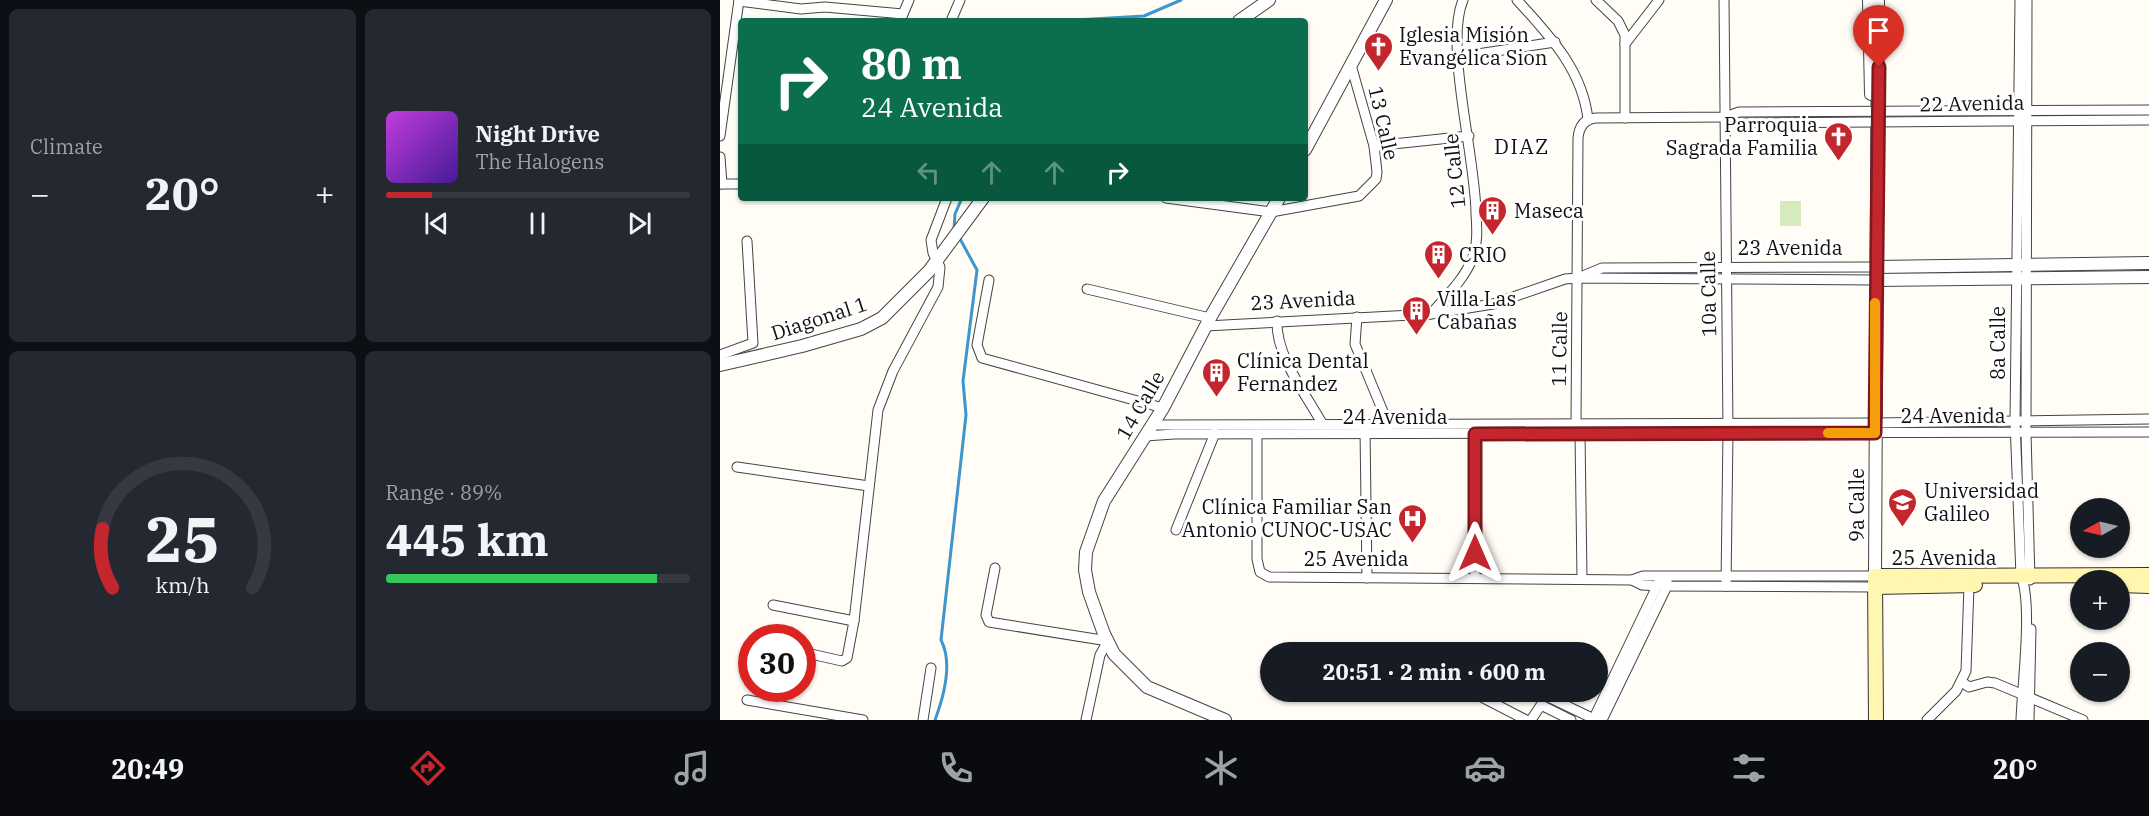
<!DOCTYPE html>
<html lang="en">
<head>
<meta charset="utf-8">
<style>
  :root { --surface:#171b24; --page:#242831; --text:#f1f3f6; --muted:#9ea1a6; --line:#363941; --accent:#c4262e }
  body { margin:0; font-family:"IBM Plex Serif",serif; background:var(--page); color:var(--text); height:100vh; display:flex; flex-direction:column; font-size:22px; white-space:nowrap }
  * { box-sizing:border-box; margin:0 }
  p { font-size:20px; color:var(--muted) }
  .icon { flex:none; width:33px; height:33px; fill:none; stroke:currentColor; stroke-width:2; stroke-linecap:round; stroke-linejoin:round }
  .map { position:relative; flex:1; overflow:hidden }
  .panel { display:flex; flex-direction:column; gap:9px; padding:9px; background:#0d0f14; width:720px }
  .panel>* { flex:none }
  .banner { position:absolute; left:18px; top:18px; width:570px; height:183px; border-radius:6px; box-shadow:0 2px 4px #0004; background:#0b6e4f; color:#fff; overflow:hidden }
  .needle { width:39px; rotate:262deg }
  .controls { position:absolute; left:1350px; top:498px; display:grid; gap:12px }
  .controls a { display:grid; place-items:center; width:60px; height:60px; border-radius:50%; background:var(--surface); box-shadow:0 2px 4px #0004; font-size:30px }
  .speed { position:absolute; left:18px; top:624px; display:flex; gap:12px; font-size:30px; font-weight:700; text-align:center }
  .speed>* { display:grid; place-content:center; width:78px; height:78px; border-radius:50%; background:var(--surface); box-shadow:0 2px 4px #0004; line-height:1 }
  .speed .limit { border:9px solid #d22; background:#fff; color:#111 }
  .pin { position:absolute; display:grid; place-items:center; width:51px; height:51px; color:#fff; margin:-62px -26px; border-radius:50% 50% 50% 0; rotate:-45deg; box-shadow:0 0 6px #0007 }
  .pin .icon { rotate:45deg }
  .me { position:absolute; width:66px; margin:-33px; rotate:0deg; stroke-linejoin:round; filter:drop-shadow(0 0 4px #0008) }
  .turn { display:flex; align-items:center; gap:21px; height:126px; padding:0 24px; font-size:27px }
  .turn .icon { width:78px; height:78px; stroke-width:2.5 }
  .turn b { display:block; font-size:42px; line-height:51px }
  .lanes { display:flex; align-items:center; height:57px; padding:0 24px; background:#0003; justify-content:center; gap:30px; direction:ltr }
  .lanes .off { opacity:.35 }
  .big { font-size:45px; font-weight:700; line-height:1.1 }
  .panel .tile { flex:1; display:flex; flex-direction:column; justify-content:center; gap:9px; min-width:0; padding:0 21px; border-radius:9px; background:var(--page) }
  .panel .dial { align-items:center; gap:0 }
  .dial svg { height:156px; overflow:visible; fill:none; stroke:var(--line); stroke-width:7; stroke-linecap:round; text-anchor:middle }
  .dial text { fill:var(--text); stroke:none }
  .song { display:flex; align-items:center; gap:18px }
  .cover { width:72px; height:72px; border-radius:9px; background:linear-gradient(135deg,hsl(290 70% 55%),hsl(260 70% 35%)) }
  .played { height:6px; border-radius:3px; background:linear-gradient(90deg,var(--accent) 15%,var(--line) 15%) }
  .keys { display:flex; justify-content:space-around; direction:ltr }
  .heat { display:flex; justify-content:space-between; align-items:center; font-size:33px; direction:ltr }
  .charge { height:9px; border-radius:4px; background:linear-gradient(90deg,#34c759 89%,var(--line) 0) }
  .panel .tiles { flex:1; display:grid; gap:9px; grid-template-columns:repeat(2,1fr) }
  .trip { position:absolute; left:540px; top:642px; width:348px; height:60px; border-radius:30px; background:var(--surface); box-shadow:0 2px 4px #0004; font-weight:700; line-height:60px; text-align:center }
  .tabs { display:flex; height:96px; justify-content:space-around; align-items:center; background:#090b0e; color:var(--muted) }
  .tabs .icon { width:42px; height:42px }
  .tabs .on { color:var(--accent) }
  .tabs b { font-size:27px; color:var(--text) }
  main { display:flex; flex:1; min-height:0 }
  .map>svg:first-child { display:block }
</style>
</head>
<body>
<main>
<section class="panel">
<div class="tiles">
<div class="tile"><p>Climate</p>
<div class="heat"><a>−</a><b class="big">20°</b><a>+</a></div>
</div>
<div class="tile">
<div class="song"><i class="cover"></i><div><b>Night Drive</b><p>The Halogens</p></div></div>
<div class="played"></div>
<div class="keys"><svg class="icon" aria-label="previous" viewBox="0 0 24 24"><path d="M18 5L8 12l10 7zM5 5v14"/></svg><svg class="icon" aria-label="pause" viewBox="0 0 24 24"><path d="M8 5v14M16 5v14"/></svg><svg class="icon" aria-label="next" viewBox="0 0 24 24"><path d="M6 5l10 7-10 7zM19 5v14"/></svg></div>
</div>
<div class="tile dial"><svg viewBox="0 0 100 80">
<path d="M14 69A42 42 0 1 1 86 69"/>
<path d="M14 69A42 42 0 0 1 9 39" stroke="#c4262e"/>
<text x="50" y="56" font-size="32" font-weight="700">25</text>
<text x="50" y="72" font-size="11">km/h</text>
</svg></div>
<div class="tile"><p>Range · 89%</p><b class="big">445 km</b><div class="charge"></div></div>
</div>
</section>
<div class="map">
<svg width="1429" height="720" viewBox="0 0 1429 720">
  <rect width="100%" height="100%" fill="#fffdf5"/>
  <rect fill="#d5ebbd" x="1060" y="201" width="21" height="25"/>
  <g fill="none" stroke-linecap="round" stroke-linejoin="round">
    <g stroke="#3f96cf" stroke-width="3">
      <polyline points="339,21 424,16 461,0"/>
      <polyline points="234,229 235,214 242,198"/>
      <path d="M215 720C224 696 233 663 221 640L246 415 243 381 257 270 239 237"/>
    </g>
    <defs>
      <g id="minor">
        <path d="M797 0C829 35 863 70 868 120"/>
        <polyline points="876,0 898,21 905,35 905,118"/>
        <polyline points="1004,0 1008,432 1006,586"/>
        <path d="M1300 0 1295 421 1301 576C1313 604 1302 686 1301 720"/>
        <polyline points="1307,0 1306,433 1310,580"/>
        <polyline points="19,1 81,9 105,7 183,14"/>
        <polyline points="180,21 189,0"/>
        <polyline points="231,21 240,0"/>
        <polyline points="905,44 939,0"/>
        <polyline points="738,57 835,42"/>
        <polyline points="1005,117 1018,123 1429,120"/>
        <polyline points="0,136 19,0"/>
        <polyline points="654,146 749,136"/>
        <polyline points="0,157 2,184"/>
        <polyline points="0,184 21,184"/>
        <polyline points="446,198 551,212 639,196 656,179 657,172 654,146 631,65"/>
        <polyline points="858,278 882,268 1155,267"/>
        <polyline points="269,280 257,345 262,358 443,408"/>
        <polyline points="367,289 490,318"/>
        <path d="M711 314C725 297 744 280 752 259 758 245 757 229 756 214 756 159 724 45 743 0"/>
        <polyline points="637,317 635,344 664,414 668,431"/>
        <path d="M557 321C556 357 586 394 603 425"/>
        <polyline points="486,326 711,314 773,304 845,279 858,278 1155,280"/>
        <polyline points="0,355 33,343 27,241"/>
        <polyline points="432,425 1155,423 1429,419"/>
        <polyline points="645,430 647,578"/>
        <polyline points="537,434 537,559 540,572 549,577 912,580 923,576 1155,576"/>
        <polyline points="425,436 454,434 1429,432"/>
        <polyline points="17,467 149,486"/>
        <polyline points="456,530 495,433"/>
        <polyline points="275,568 266,615 269,622 388,641 380,655 366,720"/>
        <polyline points="755,576 755,429"/>
        <path d="M862 578 860 433 856 424 858 138C859 127 864 119 876 118L1005 117 1019 112 1429 110"/>
        <polyline points="912,580 922,585 939,586 1155,587"/>
        <polyline points="53,605 134,621"/>
        <polyline points="739,648 746,652"/>
        <polyline points="82,652 122,661 127,658 134,621 158,410 173,371 218,287 220,267 213,253 211,240 227,198"/>
        <polyline points="1242,682 1249,687 1267,682 1275,683 1363,720"/>
        <polyline points="752,692 806,720"/>
        <polyline points="818,692 874,719"/>
        <polyline points="27,700 143,720"/>
        <polyline points="203,720 211,668"/>
        <polyline points="811,720 821,705 851,720"/>
        <polyline points="873,720 939,582"/>
        <polyline points="882,720 947,586 947,581"/>
        <polyline points="1207,720 1236,691 1246,671 1249,586"/>
        <polyline points="1309,720 1311,629"/>
      </g>
      <g id="tertiary">
        <polyline points="1149,0 1151,94"/>
        <polyline points="519,21 549,0"/>
        <polyline points="585,150 666,0"/>
        <polyline points="1155,267 1429,263"/>
        <polyline points="1155,280 1429,277"/>
        <polyline points="0,365 82,346 141,329 162,318 209,271 263,198"/>
        <polyline points="1155,576 1158,0"/>
        <polyline points="505,720 427,687 394,654 384,634 369,592 365,570 366,552 384,501 443,408 490,318 559,198"/>
      </g>
      <g id="secondary">
        <polyline points="1400,585 1429,586"/>
        <polyline points="1155,587 1255,585"/>
        <polyline points="1156,720 1155,576 1429,575"/>
      </g>
    </defs>
    <use href="#minor" stroke="#444" stroke-width="11"/>
    <use href="#tertiary" stroke="#444" stroke-width="14"/>
    <use href="#secondary" stroke="#333" stroke-width="16"/>
    <use href="#minor" stroke="#fff" stroke-width="9"/>
    <use href="#tertiary" stroke="#fff" stroke-width="12"/>
    <use href="#secondary" stroke="#fff6b0" stroke-width="14"/>
  </g>
  <g fill="none" stroke-linecap="round" stroke-linejoin="round">
    <defs>
      <polyline id="route" points="755,553 755,434 1155,433 1159,67"/>
    </defs>
    <use href="#route" stroke="#7f191e" stroke-width="15"/>
    <use href="#route" stroke="#c4262e" stroke-width="10"/>
    <polyline stroke="#f59e0b" stroke-width="10" points="1108,433 1155,433 1155,303"/>
  </g>
  <defs>
    <symbol id="church-pin" viewBox="-11 -11 22 30"><path d="M0 17L-7.5 6A9.5 9.5 0 1 1 7.5 6Z" fill="#c4262e" stroke="#fff"/><path d="M-1.2-6h2.4v3.5h3.3v2.4h-3.3V6h-2.4V-.1h-3.3v-2.4h3.3Z" fill="#fff"/></symbol>
    <symbol id="building-pin" viewBox="-11 -11 22 30"><path d="M0 17L-7.5 6A9.5 9.5 0 1 1 7.5 6Z" fill="#c4262e" stroke="#fff"/><path d="M-4-6H4V6H1V3H-1V6H-4ZM-2.5-4.3h1.7v1.8h-1.7ZM.8-4.3h1.7v1.8H.8ZM-2.5-1h1.7V.8h-1.7ZM.8-1h1.7V.8H.8Z" fill="#fff"/></symbol>
    <symbol id="university-pin" viewBox="-11 -11 22 30"><path d="M0 17L-7.5 6A9.5 9.5 0 1 1 7.5 6Z" fill="#c4262e" stroke="#fff"/><path d="M0-5L7-2L0 1L-7-2ZM-4 1L0 2.5L4 1V4Q0 6-4 4Z" fill="#fff"/></symbol>
    <symbol id="hospital-pin" viewBox="-11 -11 22 30"><path d="M0 17L-7.5 6A9.5 9.5 0 1 1 7.5 6Z" fill="#c4262e" stroke="#fff"/><path d="M-5-5h3v3.5h4V-5h3V5h-3V1.5h-4V5h-3Z" fill="#fff"/></symbol>
  </defs>
  <g fill-rule="evenodd">
    <use href="#church-pin" x="642" y="30" width="33" height="45"/>
    <use href="#church-pin" x="1102" y="120" width="33" height="45"/>
    <use href="#building-pin" x="756" y="194" width="33" height="45"/>
    <use href="#building-pin" x="702" y="238" width="33" height="45"/>
    <use href="#building-pin" x="680" y="294" width="33" height="45"/>
    <use href="#building-pin" x="480" y="356" width="33" height="45"/>
    <use href="#university-pin" x="1166" y="486" width="33" height="45"/>
    <use href="#hospital-pin" x="676" y="502" width="33" height="45"/>
  </g>
  <g text-anchor="middle" dominant-baseline="central" stroke-width="6" stroke-linejoin="round" paint-order="stroke">
    <g font-size="20" fill="#111" stroke="#fff" text-anchor="start">
      <text x="679" y="34">Iglesia Misión<tspan x="679" dy="23">Evangélica Sion</tspan></text>
      <text x="1098" y="124" text-anchor="end">Parroquia<tspan x="1098" dy="23">Sagrada Familia</tspan></text>
      <text x="794" y="210">Maseca</text>
      <text x="739" y="254">CRIO</text>
      <text x="717" y="298">Villa Las<tspan x="717" dy="23">Cabañas</tspan></text>
      <text x="517" y="360">Clínica Dental<tspan x="517" dy="23">Fernandez</tspan></text>
      <text x="1204" y="490">Universidad<tspan x="1204" dy="23">Galileo</tspan></text>
      <text x="672" y="506" text-anchor="end">Clínica Familiar San<tspan x="672" dy="23">Antonio CUNOC-USAC</tspan></text>
    </g>
    <g font-size="20" fill="#111" stroke="#fff">
      <text transform="translate(1252 103) rotate(-1)">22 Avenida</text>
      <text transform="translate(664 123) rotate(77)">13 Calle</text>
      <text transform="translate(734 171) rotate(-96)">12 Calle</text>
      <text x="1070" y="247">23 Avenida</text>
      <text transform="translate(988 294) rotate(-91)">10a Calle</text>
      <text transform="translate(583 300) rotate(-3)">23 Avenida</text>
      <text transform="translate(99 318) rotate(-18)">Diagonal 1</text>
      <text transform="translate(1277 343) rotate(-90)">8a Calle</text>
      <text transform="translate(839 349) rotate(-89)">11 Calle</text>
      <text transform="translate(420 405) rotate(-60)">14 Calle</text>
      <text x="1233" y="415">24 Avenida</text>
      <text x="675" y="416">24 Avenida</text>
      <text transform="translate(1136 505) rotate(-90)">9a Calle</text>
      <text x="1224" y="557">25 Avenida</text>
      <text x="636" y="558">25 Avenida</text>
    </g>
    <g font-size="21" letter-spacing="1.5" fill="#111" stroke="#fff">
      <text x="802" y="146">DIAZ</text>
    </g>
  </g>
</svg>
<div class="controls">
<a><svg class="needle" viewBox="-14 -14 28 28"><path d="M0-13l5 13h-10z" fill="#e53935"/><path d="M0 13l5-13h-10z" fill="#9ea1a6"/></svg></a>
<a>+</a>
<a>−</a>
</div>
<div class="speed"><div class="limit">30</div></div>
<div class="pin" style="left:1159px;top:67px;background:#d93025"><svg class="icon" aria-label="arrive" viewBox="0 0 24 24"><path d="M6 21V4h12l-3 4 3 4H6"/></svg></div>
<svg class="me" style="left:755px;top:553px" viewBox="-20 -20 40 40"><path d="M0-17L14 15 0 8-14 15z" fill="#c4262e" stroke="#fff" stroke-width="4"/></svg>
<div class="trip">20:51 · 2 min · 600 m</div>
<div class="banner">
<div class="turn"><svg class="icon" aria-label="right" viewBox="0 0 24 24"><path d="M7 20v-9h11M14 6l5 5-5 5"/></svg><div><b>80 m</b>24 Avenida</div></div>
<div class="lanes"><svg class="icon off" aria-label="left" viewBox="0 0 24 24"><path d="M17 20v-9H6M10 6l-5 5 5 5"/></svg><svg class="icon off" aria-label="ahead" viewBox="0 0 24 24"><path d="M12 20V5M6 11l6-6 6 6"/></svg><svg class="icon off" aria-label="ahead" viewBox="0 0 24 24"><path d="M12 20V5M6 11l6-6 6 6"/></svg><svg class="icon" aria-label="right" viewBox="0 0 24 24"><path d="M7 20v-9h11M14 6l5 5-5 5"/></svg></div>
</div>
</div>
</main>
<nav class="tabs">
<b>20:49</b>
<svg class="icon on" aria-label="directions" viewBox="0 0 24 24"><path d="M12 3l9 9-9 9-9-9zM9 14v-3h6M13 9l2 2-2 2"/></svg>
<svg class="icon" aria-label="music" viewBox="0 0 24 24"><path d="M9 18V5l10-2v13"/><circle cx="6" cy="18" r="3"/><circle cx="16" cy="16" r="3"/></svg>
<svg class="icon" aria-label="phone" viewBox="0 0 24 24"><path d="M5 4h4l2 5-3 2q2 4 5 5l2-3 5 2v4C11 20 4 13 5 4z"/></svg>
<svg class="icon" aria-label="climate" viewBox="0 0 24 24"><path d="M12 3v18M4 7l16 10M4 17L20 7"/></svg>
<svg class="icon" aria-label="car" viewBox="0 0 24 24"><path d="M5 17H2v-5l4-1 3-4h7l3 4 3 1v5h-3M9 17h6M6 11h13"/><circle cx="7" cy="17" r="2"/><circle cx="17" cy="17" r="2"/></svg>
<svg class="icon" aria-label="filters" viewBox="0 0 24 24"><path d="M4 7h16M4 17h16"/><circle cx="9" cy="7" r="2"/><circle cx="15" cy="17" r="2"/></svg>
<b>20°</b>
</nav>
</body>
</html>
